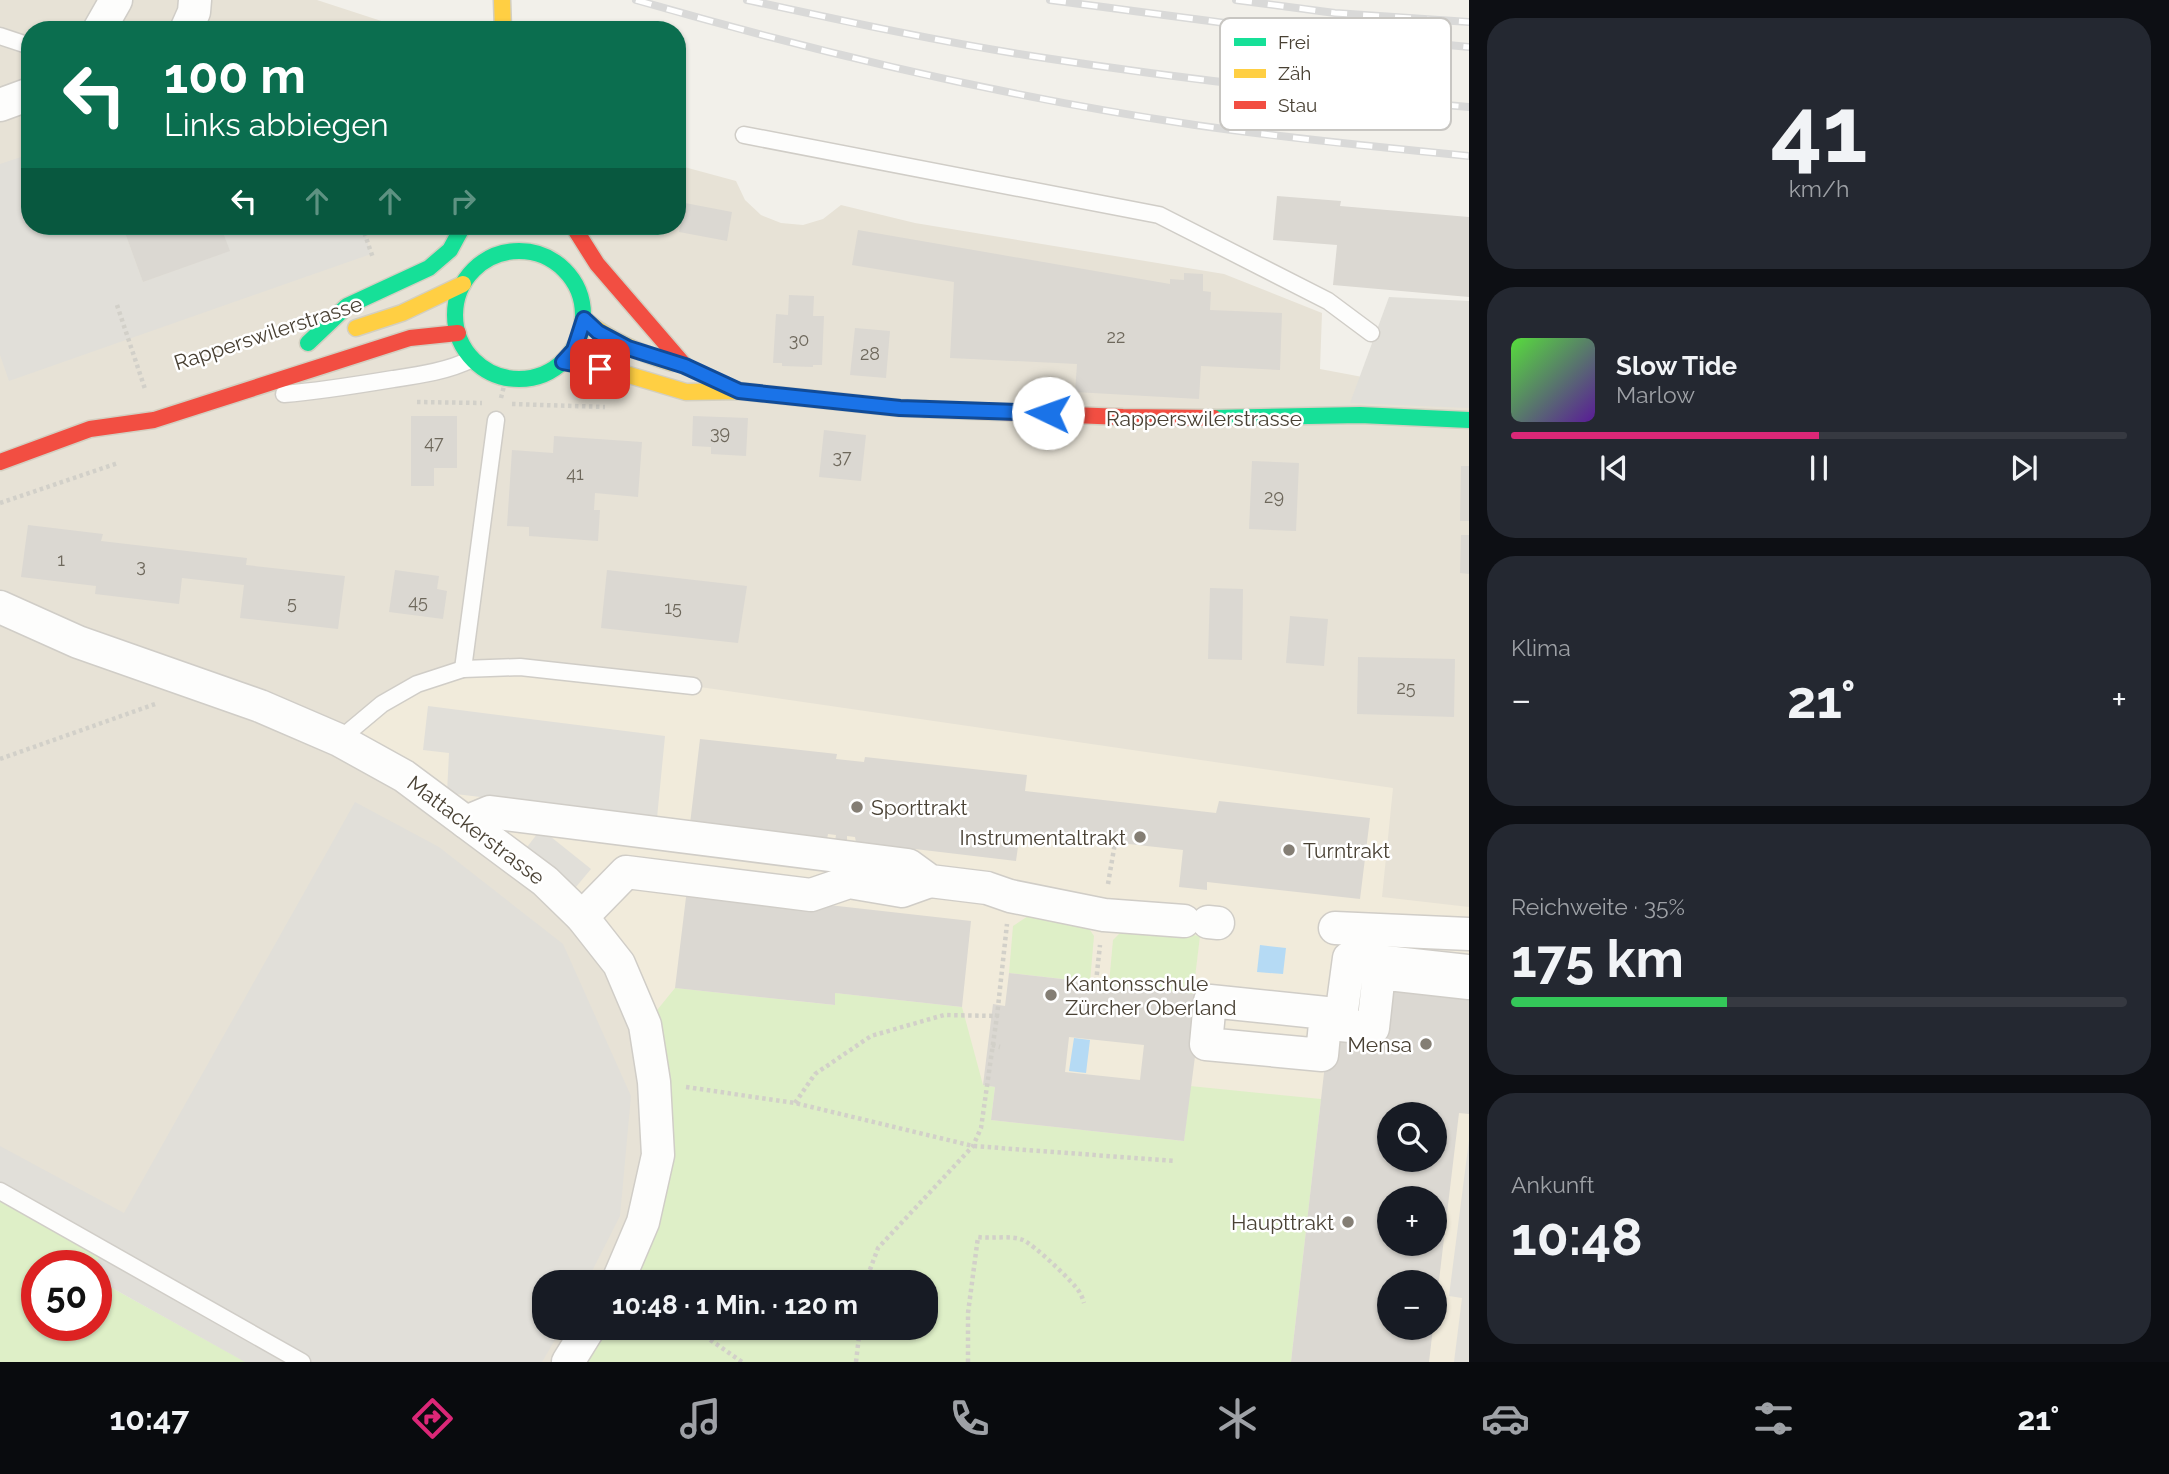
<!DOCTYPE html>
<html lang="de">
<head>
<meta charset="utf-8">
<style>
  :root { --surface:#171b24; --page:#242831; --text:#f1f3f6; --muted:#9ea1a6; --line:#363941; --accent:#db2777 }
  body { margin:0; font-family:Raleway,sans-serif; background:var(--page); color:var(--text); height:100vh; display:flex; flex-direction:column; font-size:26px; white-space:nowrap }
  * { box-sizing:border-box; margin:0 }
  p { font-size:23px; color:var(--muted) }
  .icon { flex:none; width:38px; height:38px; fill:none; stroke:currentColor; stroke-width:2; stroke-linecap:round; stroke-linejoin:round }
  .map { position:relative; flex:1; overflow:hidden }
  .side { display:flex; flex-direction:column; gap:18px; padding:18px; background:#0d0f14; width:700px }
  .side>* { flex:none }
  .hud { position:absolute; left:21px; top:21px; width:665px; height:214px; border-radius:28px; box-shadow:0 2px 5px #0004; background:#0b6e4f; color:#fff; overflow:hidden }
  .tools { position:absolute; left:1377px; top:1102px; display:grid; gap:14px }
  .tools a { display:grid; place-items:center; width:70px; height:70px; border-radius:50%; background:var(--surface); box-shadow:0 2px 5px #0004; font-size:35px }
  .speed { position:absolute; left:21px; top:1250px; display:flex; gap:14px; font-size:35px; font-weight:700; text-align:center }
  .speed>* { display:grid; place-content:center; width:91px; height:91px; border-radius:50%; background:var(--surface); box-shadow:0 2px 5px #0004; line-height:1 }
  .speed .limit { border:10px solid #d22; background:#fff; color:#111 }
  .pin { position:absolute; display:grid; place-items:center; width:60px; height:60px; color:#fff; margin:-30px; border-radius:14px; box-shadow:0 4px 10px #0006 }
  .me { position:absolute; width:77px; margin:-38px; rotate:273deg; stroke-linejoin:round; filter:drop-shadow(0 0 5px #0008) }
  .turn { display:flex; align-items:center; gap:24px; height:147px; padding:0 28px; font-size:32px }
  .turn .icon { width:91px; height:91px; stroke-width:2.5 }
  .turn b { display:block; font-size:49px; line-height:60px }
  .lanes { display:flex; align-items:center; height:66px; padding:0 28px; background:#0003; justify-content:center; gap:35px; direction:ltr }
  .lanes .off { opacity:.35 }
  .big { font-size:52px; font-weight:700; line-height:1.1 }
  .side .card { flex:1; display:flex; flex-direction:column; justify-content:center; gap:10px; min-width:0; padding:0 24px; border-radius:28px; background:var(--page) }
  .side .dial { align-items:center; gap:0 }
  .dial b { font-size:91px; line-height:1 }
  .song { display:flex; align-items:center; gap:21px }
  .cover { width:84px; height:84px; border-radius:10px; background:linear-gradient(135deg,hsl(110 70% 55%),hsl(270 70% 35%)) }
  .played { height:7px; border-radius:4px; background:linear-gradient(90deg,var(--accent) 50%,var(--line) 50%) }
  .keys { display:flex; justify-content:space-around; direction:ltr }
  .heat { display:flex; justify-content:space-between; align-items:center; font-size:38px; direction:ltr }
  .charge { height:10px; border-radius:5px; background:linear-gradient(90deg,#34c759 35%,var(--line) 0) }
  .trip { position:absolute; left:532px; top:1270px; width:406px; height:70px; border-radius:28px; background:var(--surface); box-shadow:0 2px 5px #0004; font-weight:700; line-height:70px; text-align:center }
  .tabs { display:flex; height:112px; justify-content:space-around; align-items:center; background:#090b0e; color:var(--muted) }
  .tabs .icon { width:49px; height:49px }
  .tabs .active { color:var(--accent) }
  .tabs b { font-size:32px; color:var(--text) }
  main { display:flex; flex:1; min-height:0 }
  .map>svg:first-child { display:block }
</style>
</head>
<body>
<main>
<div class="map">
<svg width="1469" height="1362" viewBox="0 0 1469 1362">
  <rect width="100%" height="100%" fill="#f2f0ea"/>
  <path fill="#e7e2d6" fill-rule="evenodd" d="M0 0H317L409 30H30V226H677V165L736 181 745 200 761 215 781 223 803 225 823 219 841 205 915 223 1224 274 1322 313 1320 369 1469 397V1362L926 1328V1283H544V1328H589L568 1362H245L95 1265 103 1250 0 1191ZM1390 1115H1435V1160H1390ZM1390 1199H1435V1244H1390ZM1390 1283H1435V1328H1390Z"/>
  <path fill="#f1ebdb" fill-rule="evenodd" d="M463 669 693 686 1393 788 1382 897 1469 907V1362H742L926 1328V1283L643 1222 654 1082 582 917 339 740 382 704ZM1390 1115H1435V1160H1390ZM1390 1199H1435V1244H1390ZM1390 1283H1435V1328H1390Z"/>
  <g fill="#deefc7">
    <polygon points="1031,914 1083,920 1094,936 1090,982 1009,973 1013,926"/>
    <polygon points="1128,925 1200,936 1193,994 1109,984 1113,940"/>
    <polygon points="675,988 834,1005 835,993 962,1007 983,1085 995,1087 991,1120 1184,1141 1190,1086 1321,1099 1291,1362 568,1362 589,1328 926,1328 926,1283 617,1283 643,1222 645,1025"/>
    <polygon points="0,1191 104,1250 95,1265 37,1265 37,1325 96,1325 96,1279 246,1362 0,1362"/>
  </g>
  <g fill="#e1dfd9">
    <polygon points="30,154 30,226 126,226 123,227 143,282 229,251 222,230 235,226 362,226 371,254 9,381 0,355 0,164"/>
    <polygon points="1389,297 1469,301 1469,408 1350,403"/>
    <polygon points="428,706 665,736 657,818 447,793 449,753 423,750"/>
    <polygon points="355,802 439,847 563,944 631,1096 620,1216 586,1283 544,1283 544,1328 562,1328 542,1362 245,1362 96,1279 95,1265 103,1250 0,1192 0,1146 124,1213"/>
    <polygon points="541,829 591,869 565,900 517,860"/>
    <polygon points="1469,1140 1469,1362 1454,1362 1462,1298 1449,1296"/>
  </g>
  <g fill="#b5daf4">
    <polygon points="1260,945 1286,948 1283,974 1257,972"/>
    <polygon points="1074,1038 1090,1040 1086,1073 1069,1071"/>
  </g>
  <g fill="#dbd8d2" fill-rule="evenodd">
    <polygon points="1277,196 1341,201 1340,206 1469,217 1469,297 1333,285 1337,245 1273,240"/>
    <polygon points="685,203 732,212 727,241 679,232"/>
    <polygon points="126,226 234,226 222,230 230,251 143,282 123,227"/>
    <polygon points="858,230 1170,284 1170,279 1184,280 1184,273 1203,274 1203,291 1211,292 1210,310 1282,313 1280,370 1201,366 1199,399 1075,392 1077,364 950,358 954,282 852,265"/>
    <polygon points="789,295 814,296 813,316 824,316 822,365 813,365 813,367 782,366 782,363 773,363 776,314 788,315"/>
    <polygon points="855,328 890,331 886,378 850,375"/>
    <polygon points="411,416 457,416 457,468 434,468 434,486 411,486"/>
    <polygon points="693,416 748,418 746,456 711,454 711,447 692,446"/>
    <polygon points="824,430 866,435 861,481 819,477"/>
    <polygon points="554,436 642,442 638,497 595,493 594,510 600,510 598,541 529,536 529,527 507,526 512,450 553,453"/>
    <polygon points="1252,461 1299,463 1296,531 1249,529"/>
    <polygon points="1461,466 1469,466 1469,521 1460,521"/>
    <polygon points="28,525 103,534 101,541 247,558 246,565 345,576 338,629 240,618 244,585 182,578 179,604 95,594 96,586 21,577"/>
    <polygon points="1461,535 1469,535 1469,574 1460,573"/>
    <polygon points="395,570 439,576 437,589 447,591 443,619 389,612"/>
    <polygon points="607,570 747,586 738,643 601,628"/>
    <polygon points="1210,588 1243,589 1242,660 1208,659"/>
    <polygon points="1290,616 1328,619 1324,666 1286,663"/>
    <polygon points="1358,657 1455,659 1454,717 1357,714"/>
    <polygon points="700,739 837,754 836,759 864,762 865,757 1027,775 1025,791 1216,813 1219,801 1370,818 1360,899 1207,882 1207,890 1179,887 1183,850 1020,832 1016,861 856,842 855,837 847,836 847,842 835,841 836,835 828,834 827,839 690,824"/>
    <polygon points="687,889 971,921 962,1007 835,993 835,1005 675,988"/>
    <path d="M1009 973 1203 995 1184 1141 991 1120 995 1087 983 1085 993 1004 1005 1006ZM1069 1037 1144 1045 1140 1080 1065 1072Z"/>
    <path d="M1379 973 1469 983V1114L1459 1113 1437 1297 1435 1283H1390V1328H1433L1429 1362H1291L1328 1038 1371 1043ZM1390 1115H1435V1160H1390ZM1390 1199H1435V1244H1390Z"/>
  </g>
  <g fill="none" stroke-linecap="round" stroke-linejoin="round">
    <defs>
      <g id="lane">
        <polyline points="0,36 30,46"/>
        <polyline points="744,135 1159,215 1328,301 1371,333"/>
        <path d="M284 394C321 391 357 385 393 379 420 375 448 371 472 359"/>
        <polyline points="463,669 496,420"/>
        <polyline points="339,740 382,704 417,684 463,669 520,667 693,686"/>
        <polyline points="0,1191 302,1362"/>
      </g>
      <g id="street">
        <polyline points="99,30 116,0"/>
        <polyline points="186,30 194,12 195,0"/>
        <polyline points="0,105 30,94"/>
        <polyline points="0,607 78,642 260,706 339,740 404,776 545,881 582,917 619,964 645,1025 654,1082 658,1155 643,1222 617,1283"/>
        <polyline points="466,822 490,812 908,865 930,881 987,888 1010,896 1104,915 1184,921"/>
        <polyline points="582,917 626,872 811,895 849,882 902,891 930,881"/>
        <polyline points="1208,922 1218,923"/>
        <polyline points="1335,928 1469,934"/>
        <polyline points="1469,971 1349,958 1340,1025 1373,1028 1379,973 1469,983"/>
        <polygon points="1210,1001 1326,1013 1322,1055 1206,1044"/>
        <polyline points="568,1362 589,1328"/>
      </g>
      <g id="fast">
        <circle cx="519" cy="315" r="64"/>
        <polyline points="308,343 347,306 429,268 450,250 463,226"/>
        <polyline points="1214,418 1360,415 1469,420"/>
      </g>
      <g id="slow">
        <polyline points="502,0 503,30"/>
        <path d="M584 319C610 341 640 353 672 363"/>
        <polyline points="356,328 402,313 463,284"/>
        <polyline points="563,362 619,372 686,392 739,391 900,408 925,409"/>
      </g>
      <g id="jam">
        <polyline points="573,226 597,264 685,366"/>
        <polyline points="925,409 1123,417 1214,418"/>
        <polyline points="0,462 90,429 154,420 410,338 458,333"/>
      </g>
    </defs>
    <use href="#lane" stroke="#d0cdc7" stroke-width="19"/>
    <use href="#street" stroke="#d0cdc7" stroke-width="35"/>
    <use href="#fast" stroke="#d3cfc1" stroke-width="19"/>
    <use href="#slow" stroke="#d3cfc1" stroke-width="19"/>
    <use href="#jam" stroke="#d3cfc1" stroke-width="19"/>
    <g stroke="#d2d0c9" stroke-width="4.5" stroke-dasharray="3.5 3.5" stroke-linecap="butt">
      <polyline points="362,226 373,258"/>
      <polyline points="117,305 145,389"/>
      <polyline points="501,398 506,378"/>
      <polyline points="417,402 482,403"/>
      <polyline points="512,404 605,407"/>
      <polyline points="0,503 118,463"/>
      <polyline points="0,759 158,703"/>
      <polyline points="1108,884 1115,843"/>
      <polyline points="1096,982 1100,945"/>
      <polyline points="992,1045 1000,1047"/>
      <polyline points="686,1087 795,1103 973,1146 1175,1161"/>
      <polyline points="795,1103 815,1074 871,1036 944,1015 997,1016 1007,924"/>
      <polyline points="865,1283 878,1248 973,1146 981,1128 997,1016"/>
      <polyline points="693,1328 742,1362"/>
      <polyline points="856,1362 860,1328"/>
      <path d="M968 1362V1313L978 1237C993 1239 1010 1235 1023 1240 1033 1244 1075 1283 1080 1293 1082 1296 1083 1300 1084 1303"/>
    </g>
    <use href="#lane" stroke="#fdfdfc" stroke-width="16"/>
    <use href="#street" stroke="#fdfdfc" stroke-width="32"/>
    <use href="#fast" stroke="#16e098" stroke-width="16"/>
    <use href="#slow" stroke="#ffcf43" stroke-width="16"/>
    <use href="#jam" stroke="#f24e42" stroke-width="16"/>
    <defs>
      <g id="rail">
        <path d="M636 0C819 53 1006 97 1195 125 1286 138 1377 147 1469 156"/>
        <path d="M747 0C844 21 940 42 1038 57 1181 79 1325 95 1469 107"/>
        <polyline points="1050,0 1225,23 1469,47"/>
        <polyline points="1236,0 1335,13 1469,22"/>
      </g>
    </defs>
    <use href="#rail" stroke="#d9d9d8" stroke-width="8"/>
    <use href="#rail" stroke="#fff" stroke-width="5" stroke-dasharray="16" stroke-linecap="butt"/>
  </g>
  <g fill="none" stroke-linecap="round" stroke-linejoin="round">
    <defs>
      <polyline id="route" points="600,369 563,362 574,350 584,319 598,332 628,348 685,366 739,391 900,408 1048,413"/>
    </defs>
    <use href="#route" stroke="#114b97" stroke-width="18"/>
    <use href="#route" stroke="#1a73e8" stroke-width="12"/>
  </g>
  <g fill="#847e74" stroke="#fff" stroke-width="2.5">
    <circle cx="857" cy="807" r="7"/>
    <circle cx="1140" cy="837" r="7"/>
    <circle cx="1289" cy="850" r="7"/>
    <circle cx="1051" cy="995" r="7"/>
    <circle cx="1426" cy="1044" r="7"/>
    <circle cx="1348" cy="1222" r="7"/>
  </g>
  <g text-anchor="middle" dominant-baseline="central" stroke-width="5" stroke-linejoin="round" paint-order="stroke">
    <g font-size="18" fill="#6e685c">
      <text x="1116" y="336">22</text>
      <text x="799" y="339">30</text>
      <text x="870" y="353">28</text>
      <text x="720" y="432">39</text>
      <text x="434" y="442">47</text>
      <text x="842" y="456">37</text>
      <text x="575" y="473">41</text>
      <text x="1274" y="496">29</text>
      <text x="61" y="559">1</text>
      <text x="141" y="565">3</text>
      <text x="418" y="601">45</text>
      <text x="292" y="602">5</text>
      <text x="673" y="607">15</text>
      <text x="1406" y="687">25</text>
    </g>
    <g font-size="21" fill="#494134" stroke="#fff">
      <text transform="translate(268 333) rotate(-18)">Rapperswilerstrasse</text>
      <text x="1204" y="418">Rapperswilerstrasse</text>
      <text transform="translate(476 830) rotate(37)">Mattackerstrasse</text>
    </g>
    <g font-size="21" fill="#494134" stroke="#fff" text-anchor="start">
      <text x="871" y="807">Sporttrakt</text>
      <text x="1126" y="837" text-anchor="end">Instrumentaltrakt</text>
      <text x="1303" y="850">Turntrakt</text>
      <text x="1065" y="983">Kantonsschule<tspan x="1065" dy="24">Zürcher Oberland</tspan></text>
      <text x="1412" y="1044" text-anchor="end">Mensa</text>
      <text x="1334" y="1222" text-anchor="end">Haupttrakt</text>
    </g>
  </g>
  <rect x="1220" y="18" width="231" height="112" rx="10" fill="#fff" stroke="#c8c6c2" stroke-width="2"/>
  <rect x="1234" y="38" width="32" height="8" fill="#16e098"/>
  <rect x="1234" y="69" width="32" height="9" fill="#ffcf43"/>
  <rect x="1234" y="101" width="32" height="8" fill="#f24e42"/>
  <g font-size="19" fill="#494134">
    <text x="1278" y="49">Frei</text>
    <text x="1278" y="80">Zäh</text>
    <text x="1278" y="112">Stau</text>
  </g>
</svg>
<div class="tools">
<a><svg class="icon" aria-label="search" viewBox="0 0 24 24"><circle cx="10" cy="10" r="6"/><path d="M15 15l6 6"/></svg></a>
<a>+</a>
<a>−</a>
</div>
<div class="speed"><div class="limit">50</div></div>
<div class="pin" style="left:600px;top:369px;background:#d93025"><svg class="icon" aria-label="arrive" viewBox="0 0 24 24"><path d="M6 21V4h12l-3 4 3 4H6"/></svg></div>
<svg class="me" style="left:1048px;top:413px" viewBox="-20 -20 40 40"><circle r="19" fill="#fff"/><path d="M0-13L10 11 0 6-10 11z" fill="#1a73e8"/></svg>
<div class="trip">10:48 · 1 Min. · 120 m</div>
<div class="hud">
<div class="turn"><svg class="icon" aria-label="left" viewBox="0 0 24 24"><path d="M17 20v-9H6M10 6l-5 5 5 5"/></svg><div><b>100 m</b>Links abbiegen</div></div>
<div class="lanes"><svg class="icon" aria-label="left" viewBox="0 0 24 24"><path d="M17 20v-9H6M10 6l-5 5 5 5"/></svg><svg class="icon off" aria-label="ahead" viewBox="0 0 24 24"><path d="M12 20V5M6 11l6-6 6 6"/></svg><svg class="icon off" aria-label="ahead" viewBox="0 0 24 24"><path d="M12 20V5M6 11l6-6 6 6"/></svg><svg class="icon off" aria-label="right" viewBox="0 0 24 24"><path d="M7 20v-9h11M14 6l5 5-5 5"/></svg></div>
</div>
</div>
<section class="side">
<div class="card dial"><b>41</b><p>km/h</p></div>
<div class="card">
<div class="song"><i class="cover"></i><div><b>Slow Tide</b><p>Marlow</p></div></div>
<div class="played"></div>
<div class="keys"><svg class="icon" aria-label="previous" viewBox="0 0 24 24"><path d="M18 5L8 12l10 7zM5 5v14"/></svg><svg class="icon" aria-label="pause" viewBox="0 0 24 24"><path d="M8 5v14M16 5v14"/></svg><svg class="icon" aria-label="next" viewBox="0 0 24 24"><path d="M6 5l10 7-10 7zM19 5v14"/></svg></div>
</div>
<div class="card"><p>Klima</p>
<div class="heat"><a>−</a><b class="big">21°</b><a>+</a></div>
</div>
<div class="card"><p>Reichweite · 35%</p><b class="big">175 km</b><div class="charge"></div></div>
<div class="card"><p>Ankunft</p><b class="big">10:48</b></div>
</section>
</main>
<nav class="tabs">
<b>10:47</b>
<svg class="icon active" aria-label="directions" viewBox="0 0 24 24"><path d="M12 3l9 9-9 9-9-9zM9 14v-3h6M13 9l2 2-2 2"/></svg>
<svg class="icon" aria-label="music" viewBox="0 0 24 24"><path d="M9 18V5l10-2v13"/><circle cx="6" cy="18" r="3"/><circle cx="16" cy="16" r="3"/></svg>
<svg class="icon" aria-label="phone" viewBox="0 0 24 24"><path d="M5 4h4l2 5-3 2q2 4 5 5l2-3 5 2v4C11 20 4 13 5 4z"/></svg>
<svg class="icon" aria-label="climate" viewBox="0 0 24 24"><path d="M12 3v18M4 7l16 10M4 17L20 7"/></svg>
<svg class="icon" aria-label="car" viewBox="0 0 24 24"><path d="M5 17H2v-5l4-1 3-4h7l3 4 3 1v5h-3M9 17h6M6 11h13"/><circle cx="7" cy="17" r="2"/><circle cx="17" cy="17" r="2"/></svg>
<svg class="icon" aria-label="filters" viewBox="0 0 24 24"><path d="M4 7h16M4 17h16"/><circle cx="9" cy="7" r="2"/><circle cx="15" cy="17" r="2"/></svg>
<b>21°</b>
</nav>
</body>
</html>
